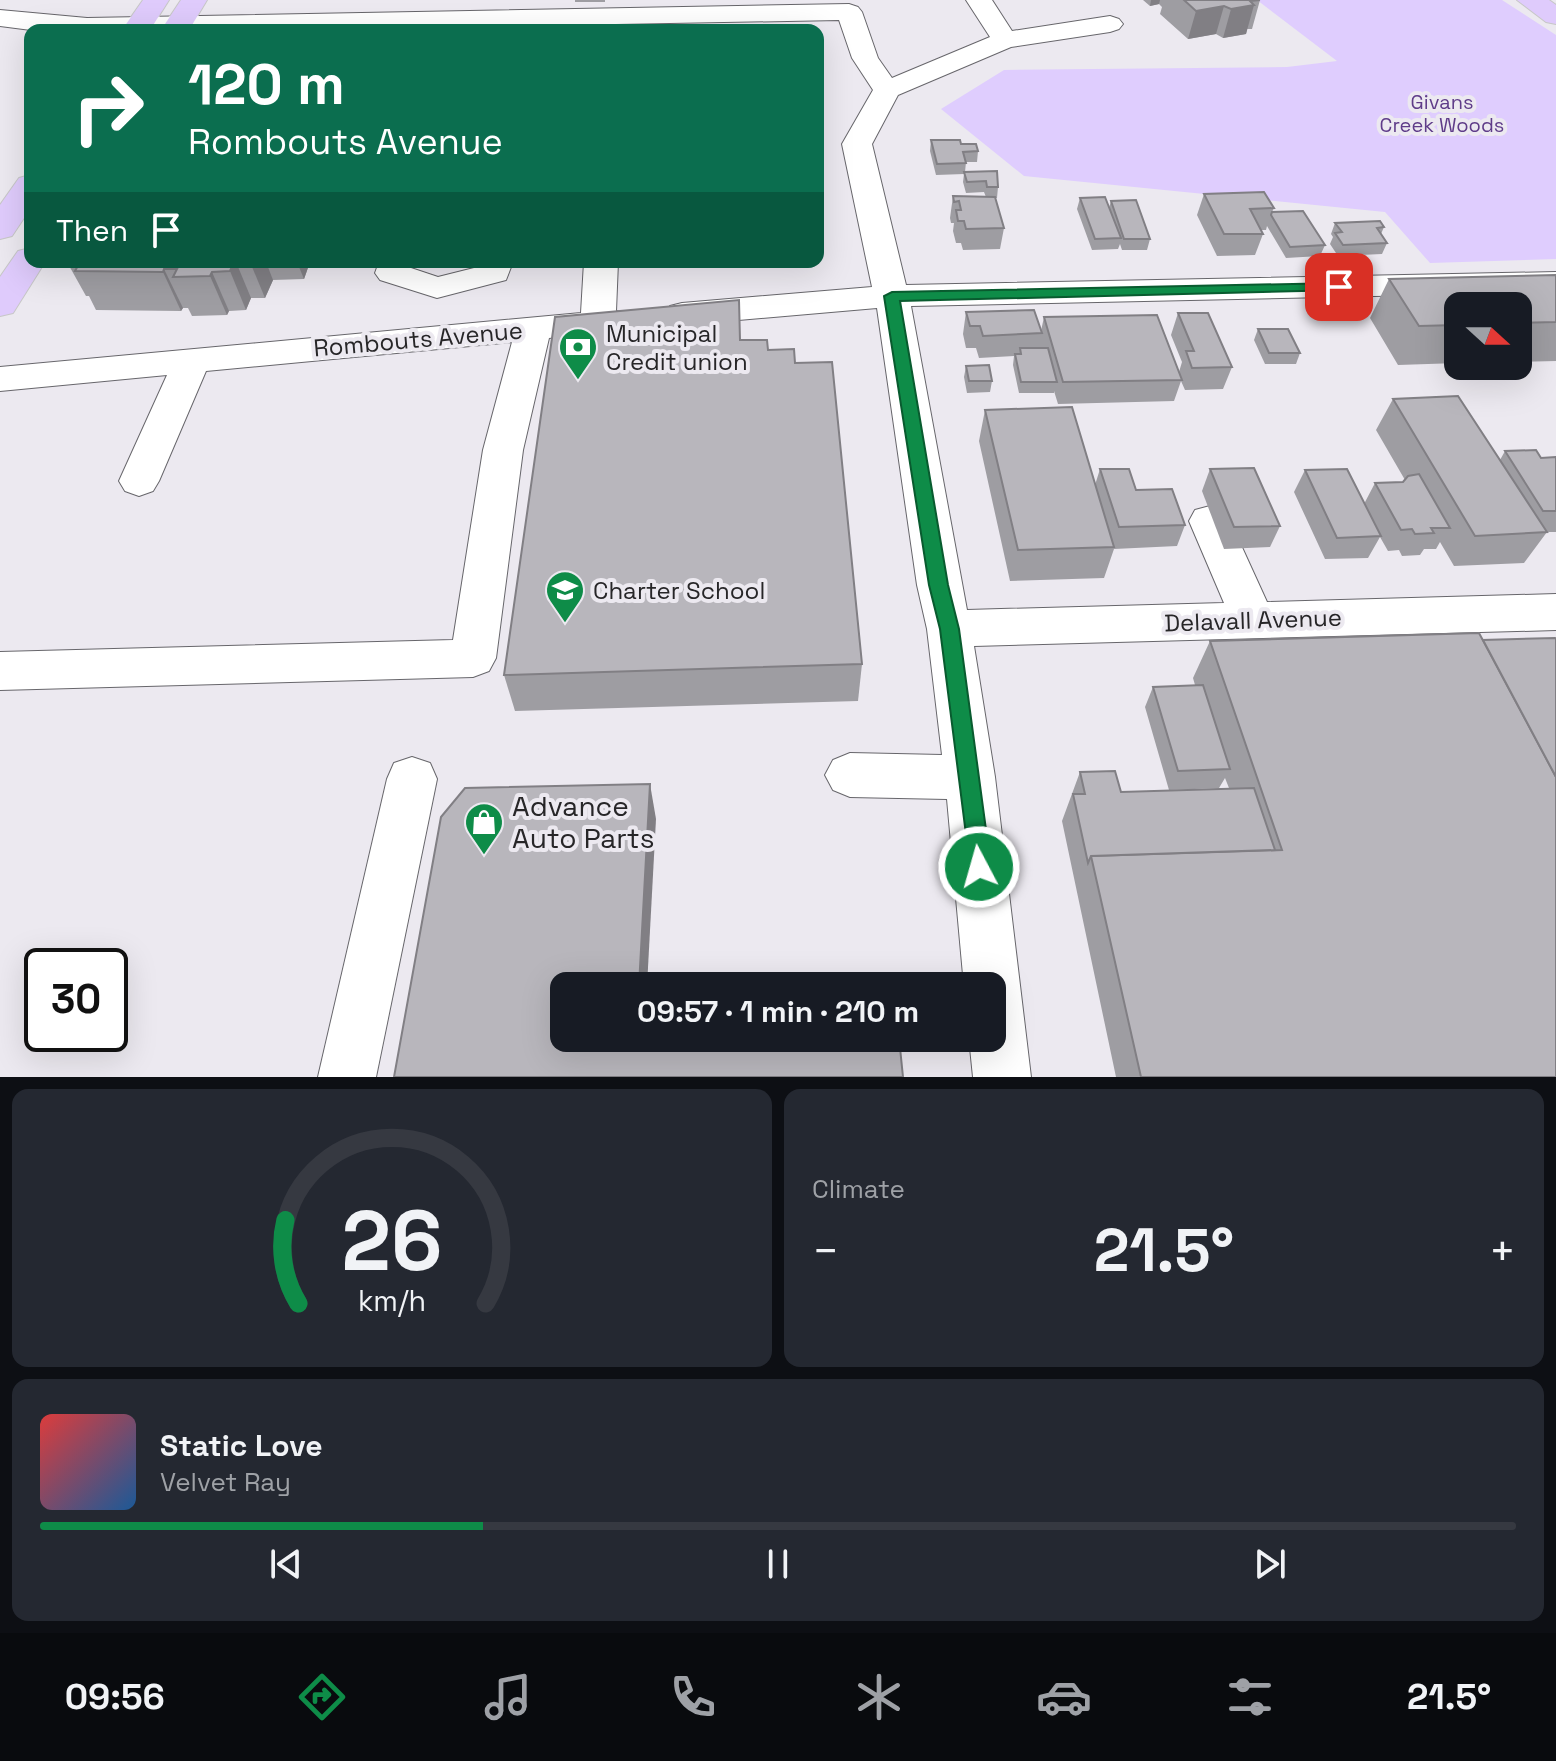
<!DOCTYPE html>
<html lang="en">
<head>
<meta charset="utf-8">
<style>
  :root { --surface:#171b24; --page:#242831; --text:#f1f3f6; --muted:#9ea1a6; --line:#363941; --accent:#0e8c48 }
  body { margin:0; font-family:"Space Grotesk",sans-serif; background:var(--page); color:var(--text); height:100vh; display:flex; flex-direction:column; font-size:30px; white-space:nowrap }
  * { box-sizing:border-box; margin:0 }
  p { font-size:26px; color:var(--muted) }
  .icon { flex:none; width:44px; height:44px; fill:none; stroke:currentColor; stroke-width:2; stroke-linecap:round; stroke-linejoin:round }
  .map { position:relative; height:1077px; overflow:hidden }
  .panel { display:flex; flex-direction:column; gap:12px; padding:12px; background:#0d0f14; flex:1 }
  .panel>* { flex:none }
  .guide { position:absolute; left:24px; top:24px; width:800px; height:244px; border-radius:16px; box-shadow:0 8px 32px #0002; background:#0b6e4f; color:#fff; overflow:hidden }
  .needle { width:52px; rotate:111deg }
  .fabs { position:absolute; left:1444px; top:292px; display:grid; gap:16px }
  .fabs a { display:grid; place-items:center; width:88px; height:88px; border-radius:16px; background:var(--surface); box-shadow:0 8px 32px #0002; font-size:40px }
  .speed { position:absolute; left:24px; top:948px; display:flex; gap:16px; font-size:40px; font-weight:700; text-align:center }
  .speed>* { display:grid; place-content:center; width:104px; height:104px; border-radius:50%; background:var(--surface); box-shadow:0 8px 32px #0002; line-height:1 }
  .speed .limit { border:4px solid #111; border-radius:12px; background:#fff; color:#111 }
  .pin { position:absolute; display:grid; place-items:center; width:68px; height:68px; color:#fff; margin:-34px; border-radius:16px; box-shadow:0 4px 12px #0006 }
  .me { position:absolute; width:88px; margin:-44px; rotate:354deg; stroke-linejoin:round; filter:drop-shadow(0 0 6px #0008) }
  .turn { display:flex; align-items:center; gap:28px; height:168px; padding:0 32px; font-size:36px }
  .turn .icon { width:104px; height:104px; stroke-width:2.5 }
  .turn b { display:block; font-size:56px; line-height:68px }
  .then { display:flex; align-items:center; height:76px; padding:0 32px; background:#0003; gap:16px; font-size:30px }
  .big { font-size:60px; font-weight:700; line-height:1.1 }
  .panel .tile { flex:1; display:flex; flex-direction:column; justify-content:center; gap:12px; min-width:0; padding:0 28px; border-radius:16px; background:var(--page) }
  .panel .dial { align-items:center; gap:0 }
  .dial svg { height:208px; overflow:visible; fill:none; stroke:var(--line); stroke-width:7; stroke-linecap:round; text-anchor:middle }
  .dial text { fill:var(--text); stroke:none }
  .song { display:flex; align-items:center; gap:24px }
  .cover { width:96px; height:96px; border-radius:12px; background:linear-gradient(135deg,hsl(0 70% 55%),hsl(210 70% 35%)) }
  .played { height:8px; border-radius:4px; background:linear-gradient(90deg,var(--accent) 30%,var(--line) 30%) }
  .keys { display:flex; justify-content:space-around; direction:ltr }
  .heat { display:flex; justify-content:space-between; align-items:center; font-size:44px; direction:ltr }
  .panel .tiles { flex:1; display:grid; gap:12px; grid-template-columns:1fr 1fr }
  .tile:last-child { grid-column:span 2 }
  .trip { position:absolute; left:550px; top:972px; width:456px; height:80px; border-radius:16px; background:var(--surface); box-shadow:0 8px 32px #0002; font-weight:700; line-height:80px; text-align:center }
  .tabs { display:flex; height:128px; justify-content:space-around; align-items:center; background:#090b0e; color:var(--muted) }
  .tabs .icon { width:56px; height:56px }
  .tabs .active { color:var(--accent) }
  .tabs b { font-size:36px; color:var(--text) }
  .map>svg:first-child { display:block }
</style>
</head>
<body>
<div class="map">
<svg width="1556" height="1077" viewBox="0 0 1556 1077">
  <rect width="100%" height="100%" fill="#ece9f0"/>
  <polygon fill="#dfcdfe" points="1257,0 1502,0 1556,35 1556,259 1430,263 1385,212 1024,176 941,109 1004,70 1287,67 1337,61"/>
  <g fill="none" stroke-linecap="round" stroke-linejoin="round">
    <defs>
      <g id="minor">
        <polygon points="966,0 992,0 1012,31 1110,16 1119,19 1123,24 1119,29 1110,32 1011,47 898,95 872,144 906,285 1556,272 1556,292 911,306 967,610 1224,603 1189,521 1195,510 1210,506 1225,510 1267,602 1556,594 1556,630 974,646 995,777 1031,1077 973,1077 969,1038 992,1038 992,986 964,986 947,799 850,797 833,790 825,775 833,760 850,753 942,755 927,629 917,585 877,308 682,325 670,322 665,314 670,306 682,303 872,287 842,144 873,90 852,58 839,20 292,30 31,30 0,26 0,10 87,18 849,4 858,7 862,12 878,58 892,78 990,37"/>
        <polygon points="379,262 413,262 411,268 438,277 478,267 479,262 513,262 506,280 437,298 380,280 375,273"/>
        <polygon points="584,262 618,262 616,311 624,313 630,321 624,329 549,338 523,450 496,658 489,671 473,677 0,690 0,652 453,640 483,450 512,342 206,371 159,481 153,491 139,496 125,491 119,481 167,375 0,391 0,367 581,313"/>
        <polygon points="412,757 430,763 437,779 376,1077 318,1077 387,779 394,763"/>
      </g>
      <g id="major">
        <polygon points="143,0 169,0 150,30 122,30"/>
        <polygon points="181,0 207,0 189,30 161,30"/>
        <polygon points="1517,0 1549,0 1556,5 1556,24 1546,22"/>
        <polygon points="30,175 30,209 12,236 0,239 0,205 19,178"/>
        <polygon points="30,248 30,262 45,262 13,313 0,316 0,277 18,251"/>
      </g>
    </defs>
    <use href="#minor" stroke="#67666b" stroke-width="2"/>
    <use href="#major" stroke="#c7c7c7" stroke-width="2"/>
    <use href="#minor" fill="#fff" fill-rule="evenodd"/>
    <use href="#major" fill="#dfcbfc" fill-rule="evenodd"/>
  </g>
  <g fill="#9e9da2">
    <rect x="575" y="0" width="30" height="2"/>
    <polygon points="1143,0 1260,0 1252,29 1247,29 1246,34 1223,38 1216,34 1188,39 1160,14 1162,7 1159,4 1150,6"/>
    <polygon points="931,140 961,144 978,151 977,162 966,162 965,172 998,187 997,198 995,198 1004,228 1000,249 963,250 961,243 956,243 953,231 954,223 951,223 950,218 953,196 986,197 984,192 966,193 963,182 964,174 936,175 930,151"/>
    <polygon points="1204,194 1274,208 1272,212 1325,245 1320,256 1286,258 1267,226 1266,230 1261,230 1263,234 1255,255 1217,256 1197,215"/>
    <polygon points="1080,198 1109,208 1111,201 1150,239 1147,250 1122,250 1120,244 1118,249 1092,250 1077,209"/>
    <polygon points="1335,223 1384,227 1381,234 1387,243 1382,254 1338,256 1330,244 1333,237 1331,234"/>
    <polygon points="67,262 310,262 304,279 273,280 265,298 251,298 246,310 229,311 227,315 192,316 188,308 183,308 181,311 96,310 89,296 86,296"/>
    <polygon points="607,262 673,262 607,265"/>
    <polygon points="1556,275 1556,361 1518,362 1518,306 1458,306 1458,363 1398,365 1370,318 1389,279"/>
    <polygon points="966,312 1041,331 1044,317 1179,372 1182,362 1171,335 1178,313 1232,367 1223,389 1185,390 1181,381 1174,401 1058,404 1054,391 1054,393 1019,393 1013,365 1014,356 979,358 976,348 966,348 963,334"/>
    <polygon points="1258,329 1300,353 1296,364 1265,364 1254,340"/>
    <polygon points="740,340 768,350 795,363 862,664 858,701 515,711 504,675"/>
    <polygon points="966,366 992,381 990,392 967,393 964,377"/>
    <polygon points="1393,399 1500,460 1505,451 1541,458 1556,457 1556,532 1547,532 1524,563 1454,566 1440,542 1436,549 1424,549 1420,555 1402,556 1399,550 1388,551 1380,537 1368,558 1325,559 1294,492 1305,470 1364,504 1375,483 1403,482 1405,480 1376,430"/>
    <polygon points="985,410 1095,485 1100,469 1136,490 1185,525 1177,546 1114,549 1104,578 1010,581 979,441"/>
    <polygon points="1210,469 1280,526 1270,547 1224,549 1202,491"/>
    <polygon points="1483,640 1556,1077 1116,1077 1062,821 1080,772 1121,792 1229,788 1225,778 1219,788 1169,790 1145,707 1153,687 1195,685 1193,678 1210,641"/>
  </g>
  <g fill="#817f84">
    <polygon points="1151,0 1160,0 1159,4 1150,6"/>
    <polygon points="1254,5 1246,34 1223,38 1231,9"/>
    <polygon points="1224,6 1216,34 1188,39 1196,11"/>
    <polygon points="234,262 236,262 251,298 246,310 230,271"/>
    <polygon points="250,262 266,262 273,280 265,298"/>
    <polygon points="297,262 310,262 304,279"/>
    <polygon points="164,269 183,308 181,311 163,272"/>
    <polygon points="212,272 229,311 227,315 210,276"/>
    <polygon points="650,784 656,819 647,986 639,986"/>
  </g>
  <g fill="#b8b6bc" stroke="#817f84" stroke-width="2">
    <polygon points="1184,0 1260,0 1250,1 1254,5 1231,9 1224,6 1196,11"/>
    <polygon points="931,140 960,140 961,144 976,144 978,151 963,152 966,163 937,164"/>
    <polygon points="997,171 998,187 987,187 986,181 967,182 964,172"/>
    <polygon points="1264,192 1274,208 1250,209 1263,234 1224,234 1204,194"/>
    <polygon points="953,196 995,197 1004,228 966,229 964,221 958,221 956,210 961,210 959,201 954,202"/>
    <polygon points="1105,197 1121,238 1095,239 1080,198"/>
    <polygon points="1136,200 1150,239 1124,239 1111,201"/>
    <polygon points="1303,211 1325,245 1290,247 1271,215 1272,212"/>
    <polygon points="1380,221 1384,227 1377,228 1387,243 1343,245 1335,233 1342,232 1335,223"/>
    <polygon points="71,262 234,262 230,271 212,272 210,276 173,277 177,269 164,269 163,272 75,271 80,262"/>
    <polygon points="1556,275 1556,322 1518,323 1518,306 1458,306 1458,325 1419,326 1389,279"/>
    <polygon points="739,300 740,340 767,340 768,350 794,349 795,363 832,362 862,664 504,675 555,317"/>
    <polygon points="1034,310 1042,333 983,336 980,326 970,326 966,312"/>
    <polygon points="1178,313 1208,313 1232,367 1192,368 1186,351 1194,351"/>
    <polygon points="1157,315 1182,380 1063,382 1044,317"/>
    <polygon points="1258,329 1288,329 1300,353 1269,353"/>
    <polygon points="1020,348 1048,348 1057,382 1021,382 1015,354 1021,354"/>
    <polygon points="989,365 992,381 969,381 966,366"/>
    <polygon points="1458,396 1547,532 1475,536 1393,399"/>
    <polygon points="1072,407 1114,547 1018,550 985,410"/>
    <polygon points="1536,450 1541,458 1556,457 1556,511 1543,511 1505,451"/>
    <polygon points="1254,468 1280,526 1234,527 1210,469"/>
    <polygon points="1100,469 1129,469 1136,490 1172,489 1185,525 1119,527"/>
    <polygon points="1347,469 1381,536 1337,538 1305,470"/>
    <polygon points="1419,474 1450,528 1431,528 1434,533 1415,534 1412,529 1401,530 1375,483 1403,482 1408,476"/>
    <polygon points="1479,633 1556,777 1556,1077 1141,1077 1091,856 1282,850 1210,641"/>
    <polygon points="1555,638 1556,639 1556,777 1483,640"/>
    <polygon points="1203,685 1230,769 1178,771 1153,687"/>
    <polygon points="1115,771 1121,792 1254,788 1275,850 1091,856 1088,863 1073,794 1085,794 1080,772"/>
    <polygon points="650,784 639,986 564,986 564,1038 899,1038 903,1077 394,1077 441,817 465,788"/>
  </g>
  <polygon fill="#0e8c48" stroke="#095b2f" stroke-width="2" points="1339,283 1344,284 1344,290 900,301 948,585 959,629 991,867 987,874 979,877 971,874 940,629 929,585 884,296 892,292"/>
  <defs>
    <symbol id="bank-pin" viewBox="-11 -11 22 30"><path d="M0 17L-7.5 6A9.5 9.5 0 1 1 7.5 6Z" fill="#0e8c48" stroke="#ece9f0"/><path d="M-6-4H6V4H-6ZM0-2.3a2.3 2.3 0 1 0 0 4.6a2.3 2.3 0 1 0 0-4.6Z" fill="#fff"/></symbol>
    <symbol id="school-pin" viewBox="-11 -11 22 30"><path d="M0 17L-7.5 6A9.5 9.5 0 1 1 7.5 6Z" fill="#0e8c48" stroke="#ece9f0"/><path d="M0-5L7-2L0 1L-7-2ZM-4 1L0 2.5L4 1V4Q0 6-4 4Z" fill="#fff"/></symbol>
    <symbol id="shop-pin" viewBox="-11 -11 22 30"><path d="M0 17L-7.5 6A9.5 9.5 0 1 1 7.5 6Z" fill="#0e8c48" stroke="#ece9f0"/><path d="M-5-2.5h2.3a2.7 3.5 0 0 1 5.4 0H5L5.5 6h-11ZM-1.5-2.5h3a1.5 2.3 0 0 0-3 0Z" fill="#fff"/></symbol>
  </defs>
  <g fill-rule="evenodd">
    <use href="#bank-pin" x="556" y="325" width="44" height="60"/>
    <use href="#school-pin" x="543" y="568" width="44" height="60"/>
    <use href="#shop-pin" x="462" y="800" width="44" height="60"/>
  </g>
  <g text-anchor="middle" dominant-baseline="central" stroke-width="8" stroke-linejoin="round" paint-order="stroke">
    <g font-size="20" fill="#5f3c89" stroke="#ece9f0">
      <text x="1442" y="102">Givans<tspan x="1442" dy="23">Creek Woods</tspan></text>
    </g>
    <g font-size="24" fill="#272628" stroke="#ece9f0" text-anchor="start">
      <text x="606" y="333">Municipal<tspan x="606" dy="28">Credit union</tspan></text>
      <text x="593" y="590">Charter School</text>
    </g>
    <g font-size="24" fill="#272628" stroke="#ece9f0">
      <text transform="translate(418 339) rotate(-5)">Rombouts Avenue</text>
      <text transform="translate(1253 620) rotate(-2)">Delavall Avenue</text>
    </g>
    <g font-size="28" fill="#272628" stroke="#ece9f0" text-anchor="start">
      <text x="512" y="806">Advance<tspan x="512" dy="32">Auto Parts</tspan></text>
    </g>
  </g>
</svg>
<div class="fabs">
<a><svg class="needle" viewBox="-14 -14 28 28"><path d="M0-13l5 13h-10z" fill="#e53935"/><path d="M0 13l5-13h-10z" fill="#9ea1a6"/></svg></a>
</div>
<div class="speed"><div class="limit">30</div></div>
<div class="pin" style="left:1339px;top:287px;background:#d93025"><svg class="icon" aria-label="arrive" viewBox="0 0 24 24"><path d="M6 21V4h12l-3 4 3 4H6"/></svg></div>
<svg class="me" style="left:979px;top:867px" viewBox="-20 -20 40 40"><circle r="17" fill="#0e8c48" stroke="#fff" stroke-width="3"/><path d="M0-11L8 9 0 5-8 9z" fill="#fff"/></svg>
<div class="trip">09:57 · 1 min · 210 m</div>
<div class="guide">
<div class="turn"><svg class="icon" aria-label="right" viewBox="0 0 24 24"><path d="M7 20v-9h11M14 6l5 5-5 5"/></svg><div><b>120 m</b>Rombouts Avenue</div></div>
<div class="then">Then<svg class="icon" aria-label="arrive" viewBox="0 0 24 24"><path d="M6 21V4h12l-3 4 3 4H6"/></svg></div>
</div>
</div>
<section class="panel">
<div class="tiles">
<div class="tile dial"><svg viewBox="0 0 100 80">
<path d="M14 69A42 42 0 1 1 86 69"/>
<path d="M14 69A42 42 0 0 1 9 37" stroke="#0e8c48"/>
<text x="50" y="56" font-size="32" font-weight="700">26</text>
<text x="50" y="72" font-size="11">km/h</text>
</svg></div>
<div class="tile"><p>Climate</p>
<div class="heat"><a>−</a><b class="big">21.5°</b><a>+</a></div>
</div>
<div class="tile">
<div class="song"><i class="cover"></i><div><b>Static Love</b><p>Velvet Ray</p></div></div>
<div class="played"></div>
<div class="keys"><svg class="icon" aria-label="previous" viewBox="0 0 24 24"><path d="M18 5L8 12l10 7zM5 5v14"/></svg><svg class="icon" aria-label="pause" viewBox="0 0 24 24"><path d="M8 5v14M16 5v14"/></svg><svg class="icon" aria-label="next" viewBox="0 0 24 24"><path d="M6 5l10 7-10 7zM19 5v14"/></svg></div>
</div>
</div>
</section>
<nav class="tabs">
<b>09:56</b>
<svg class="icon active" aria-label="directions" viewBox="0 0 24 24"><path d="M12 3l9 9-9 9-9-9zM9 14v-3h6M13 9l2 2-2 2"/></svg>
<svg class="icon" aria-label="music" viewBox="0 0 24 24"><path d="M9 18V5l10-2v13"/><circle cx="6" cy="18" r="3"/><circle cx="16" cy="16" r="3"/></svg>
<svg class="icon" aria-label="phone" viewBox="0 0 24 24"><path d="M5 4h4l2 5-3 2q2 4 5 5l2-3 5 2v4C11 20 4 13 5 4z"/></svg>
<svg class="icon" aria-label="climate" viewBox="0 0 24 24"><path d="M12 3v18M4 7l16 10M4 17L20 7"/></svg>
<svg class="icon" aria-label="car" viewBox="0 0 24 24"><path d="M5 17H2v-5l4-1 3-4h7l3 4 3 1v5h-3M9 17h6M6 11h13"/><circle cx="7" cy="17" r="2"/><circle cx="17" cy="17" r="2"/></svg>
<svg class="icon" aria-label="filters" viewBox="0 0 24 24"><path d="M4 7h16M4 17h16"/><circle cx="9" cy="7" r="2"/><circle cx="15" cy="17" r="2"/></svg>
<b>21.5°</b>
</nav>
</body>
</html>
